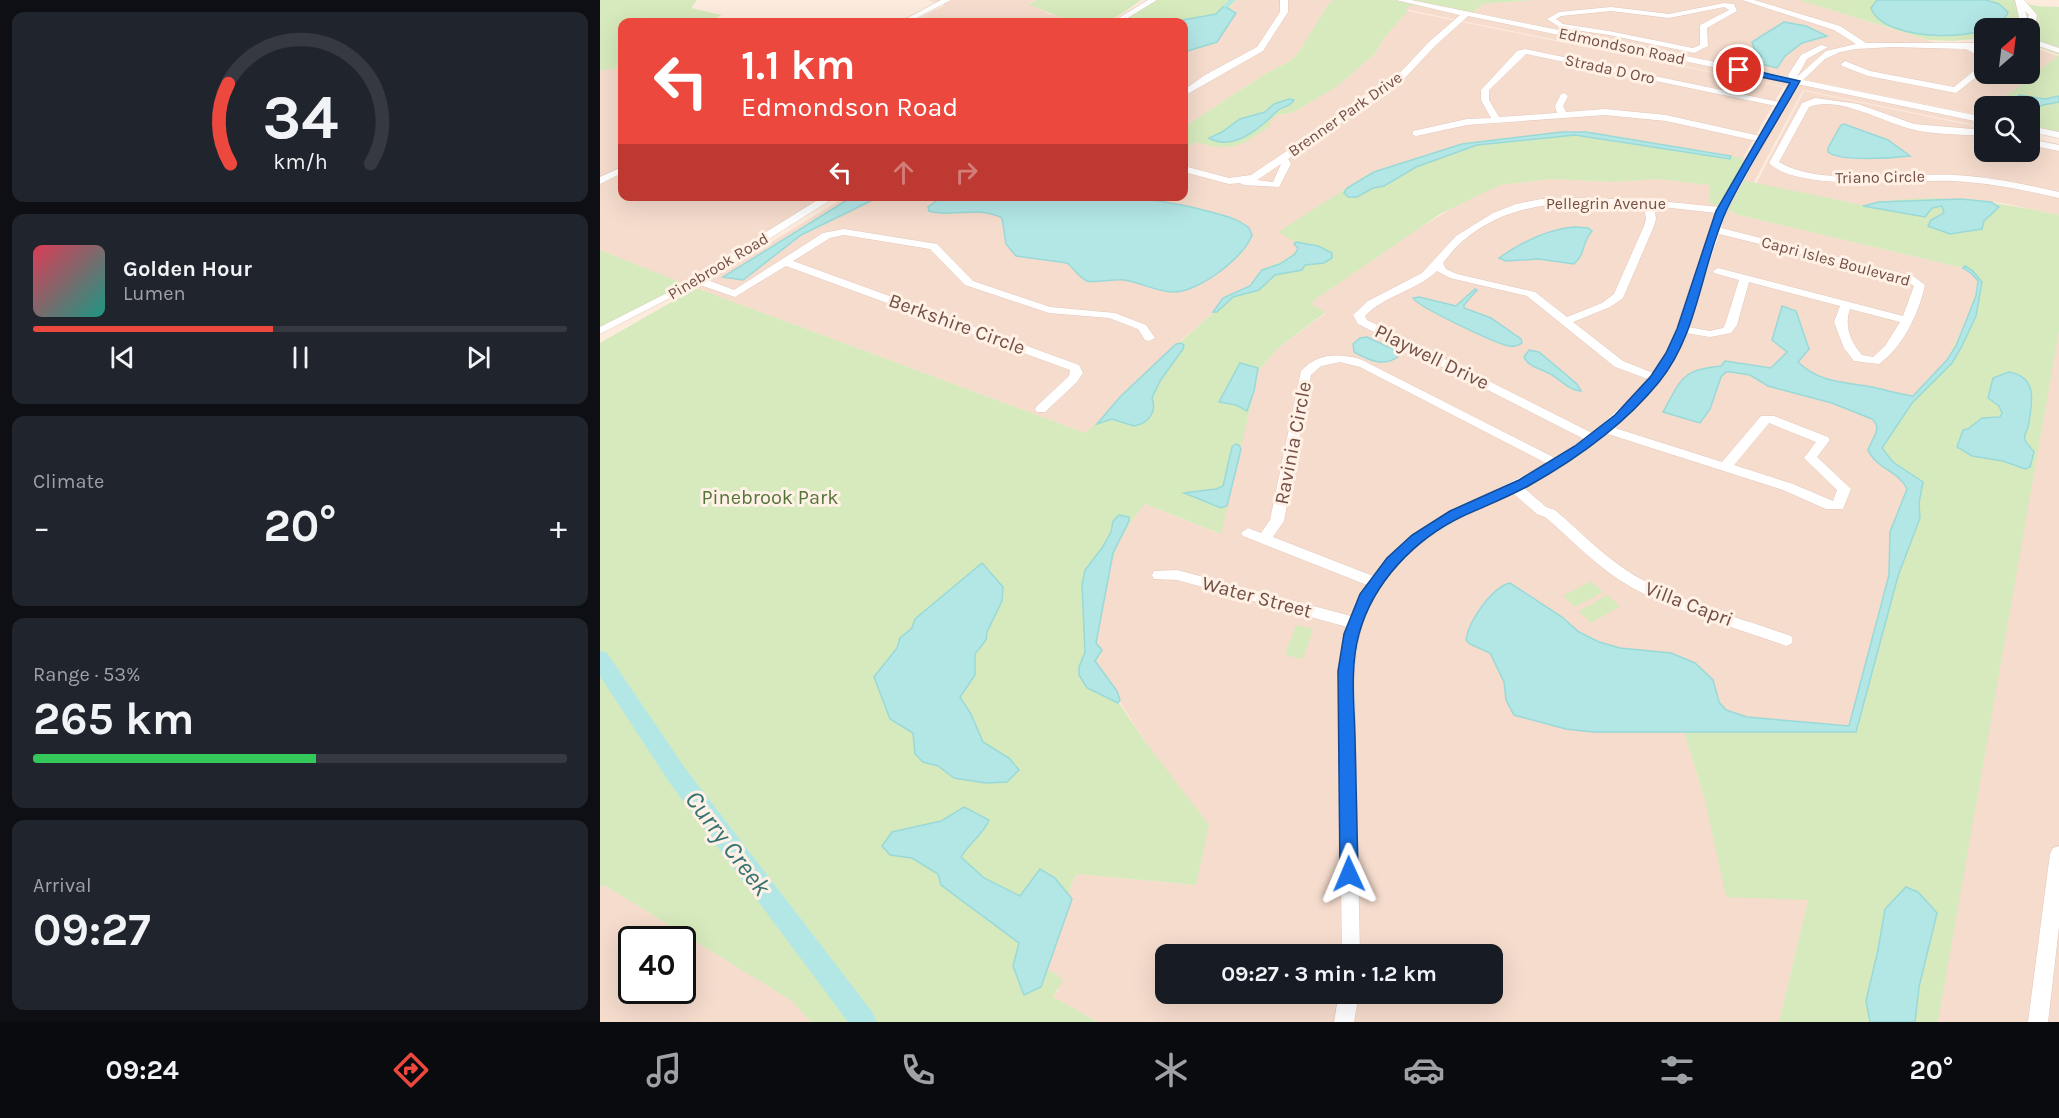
<!DOCTYPE html>
<html lang="en">
<head>
<meta charset="utf-8">
<style>
  :root { --surface:#171b24; --page:#20242c; --text:#f1f3f6; --muted:#9ea1a6; --line:#363941; --accent:#ed483e }
  body { margin:0; font-family:Karla,sans-serif; background:var(--page); color:var(--text); height:100vh; display:flex; flex-direction:column; font-size:22px; white-space:nowrap }
  * { box-sizing:border-box; margin:0 }
  p { font-size:20px; color:var(--muted) }
  .icon { flex:none; width:33px; height:33px; fill:none; stroke:currentColor; stroke-width:2; stroke-linecap:round; stroke-linejoin:round }
  .map { position:relative; flex:1; overflow:hidden }
  .details { display:flex; flex-direction:column; gap:12px; padding:12px; background:#0d0f14; width:600px }
  .details>* { flex:none }
  .top-card { position:absolute; left:18px; top:18px; width:570px; height:183px; border-radius:12px; box-shadow:0 6px 24px #0002; background:#ed483e; color:#fff; overflow:hidden }
  .needle { width:39px; rotate:28deg }
  .tools { position:absolute; left:1374px; top:18px; display:grid; gap:12px }
  .tools a { display:grid; place-items:center; width:66px; height:66px; border-radius:12px; background:var(--surface); box-shadow:0 6px 24px #0002; font-size:30px }
  .speed { position:absolute; left:18px; top:926px; display:flex; gap:12px; font-size:30px; font-weight:700; text-align:center }
  .speed>* { display:grid; place-content:center; width:78px; height:78px; border-radius:50%; background:var(--surface); box-shadow:0 6px 24px #0002; line-height:1 }
  .speed .limit { border:3px solid #111; border-radius:9px; background:#fff; color:#111 }
  .pin { position:absolute; display:grid; place-items:center; width:51px; height:51px; color:#fff; margin:-26px; border:3px solid #fff; border-radius:50%; box-shadow:0 2px 6px #0007 }
  .me { position:absolute; width:66px; margin:-33px; rotate:359deg; stroke-linejoin:round; filter:drop-shadow(0 0 4px #0008) }
  .turn { display:flex; align-items:center; gap:21px; height:126px; padding:0 24px; font-size:27px }
  .turn .icon { width:78px; height:78px; stroke-width:2.5 }
  .turn b { display:block; font-size:42px; line-height:51px }
  .lanes { display:flex; align-items:center; height:57px; padding:0 24px; background:#0003; justify-content:center; gap:30px; direction:ltr }
  .lanes .off { opacity:.35 }
  .big { font-size:45px; font-weight:700; line-height:1.1 }
  .details .tile { flex:1; display:flex; flex-direction:column; justify-content:center; gap:9px; min-width:0; padding:0 21px; border-radius:12px; background:var(--page) }
  .details .dial { align-items:center; gap:0 }
  .dial svg { height:156px; overflow:visible; fill:none; stroke:var(--line); stroke-width:7; stroke-linecap:round; text-anchor:middle }
  .dial text { fill:var(--text); stroke:none }
  .song { display:flex; align-items:center; gap:18px }
  .cover { width:72px; height:72px; border-radius:9px; background:linear-gradient(135deg,hsl(350 70% 55%),hsl(170 70% 35%)) }
  .played { height:6px; border-radius:3px; background:linear-gradient(90deg,var(--accent) 45%,var(--line) 45%) }
  .keys { display:flex; justify-content:space-around; direction:ltr }
  .heat { display:flex; justify-content:space-between; align-items:center; font-size:33px; direction:ltr }
  .charge { height:9px; border-radius:4px; background:linear-gradient(90deg,#34c759 53%,var(--line) 0) }
  .trip { position:absolute; left:555px; top:944px; width:348px; height:60px; border-radius:12px; background:var(--surface); box-shadow:0 6px 24px #0002; font-weight:700; line-height:60px; text-align:center }
  .tab-bar { display:flex; height:96px; justify-content:space-around; align-items:center; background:#090b0e; color:var(--muted) }
  .tab-bar .icon { width:42px; height:42px }
  .tab-bar .on { color:var(--accent) }
  .tab-bar b { font-size:27px; color:var(--text) }
  main { display:flex; flex:1; min-height:0 }
  .map>svg:first-child { display:block }
</style>
</head>
<body>
<main>
<section class="details">
<div class="tile dial"><svg viewBox="0 0 100 80">
<path d="M14 69A42 42 0 1 1 86 69"/>
<path d="M14 69A42 42 0 0 1 13 28" stroke="#ed483e"/>
<text x="50" y="56" font-size="32" font-weight="700">34</text>
<text x="50" y="72" font-size="11">km/h</text>
</svg></div>
<div class="tile">
<div class="song"><i class="cover"></i><div><b>Golden Hour</b><p>Lumen</p></div></div>
<div class="played"></div>
<div class="keys"><svg class="icon" aria-label="previous" viewBox="0 0 24 24"><path d="M18 5L8 12l10 7zM5 5v14"/></svg><svg class="icon" aria-label="pause" viewBox="0 0 24 24"><path d="M8 5v14M16 5v14"/></svg><svg class="icon" aria-label="next" viewBox="0 0 24 24"><path d="M6 5l10 7-10 7zM19 5v14"/></svg></div>
</div>
<div class="tile"><p>Climate</p>
<div class="heat"><a>−</a><b class="big">20°</b><a>+</a></div>
</div>
<div class="tile"><p>Range · 53%</p><b class="big">265 km</b><div class="charge"></div></div>
<div class="tile"><p>Arrival</p><b class="big">09:27</b></div>
</section>
<div class="map">
<svg width="1459" height="1022" viewBox="0 0 1459 1022">
  <rect width="100%" height="100%" fill="#fdecde"/>
  <g fill="#f5dccd" fill-rule="evenodd">
    <polygon points="327,0 437,0 428,3 449,14 482,22 311,22 345,5"/>
    <polygon points="637,0 733,0 727,6 698,53 690,61 665,74 584,127 584,52 618,41 636,11 629,8"/>
    <polygon points="934,0 1199,0 1359,50 1384,50 1384,74 1430,74 1430,46 1458,56 1404,98 1400,106 1384,106 1384,116 873,12 883,4"/>
    <polygon points="811,4 846,11 1191,82 1146,160 1133,158 1146,158 1186,87 809,10 795,20"/>
    <polygon points="808,11 1183,87 1143,158 971,132 868,142 768,174 679,232 696,242 695,245 699,248 695,254 680,264 659,273 650,286 622,301 617,309 548,370 520,397 497,424 485,433 96,288 245,197 584,196 584,150 595,142 616,147 678,115 692,113 735,88 775,54 784,38"/>
    <polygon points="22,67 22,196 228,197 82,283 0,250 0,71"/>
    <polygon points="1198,83 1384,122 1384,127 1203,90 1153,184 1142,182"/>
    <polygon points="1204,91 1384,128 1384,152 1430,152 1430,138 1459,144 1459,215 1403,203 1361,199 1279,202 1263,205 1156,184"/>
    <path d="M952 179 1014 182 1057 179 1111 185 1110 203 1139 215 1363 268 1372 274 1378 281 1369 314 1347 360 1270 443 1268 450 1271 458 1296 474 1307 488 1290 532 1289 575 1249 726 1147 717 1084 732 1105 800 1208 900 1179 1022H498L453 997 459 990 443 970 469 901 471 884 477 874 595 885 608 825 544 740 496 664 502 652 496 643 513 553 529 521 545 504 620 534 659 370 676 350 726 313 711 305 713 301 795 243 874 195 900 185ZM566 954H892V993H566Z"/>
    <polygon points="1459,331 1459,1022 1338,1022 1362,874"/>
    <path d="M4 885 193 1001 211 1022H0V889ZM32 939H82V990H32Z"/>
  </g>
  <g fill="#d7eabd">
    <polygon points="0,0 97,0 91,8 122,15 106,22 22,22 22,67 0,71"/>
    <path d="M437 0H541C531 7 520 15 509 21 490 31 446 12 428 4Z"/>
    <polygon points="556,0 637,0 629,8 636,13 626,30 614,44 584,52 584,22 519,22"/>
    <polygon points="733,0 793,0 846,11 811,5 805,10 808,11 784,38 775,54 735,88 692,113 678,115 671,120 669,127 644,143 631,147 616,147 595,142 584,150 584,127 665,74 690,61 698,53 727,6"/>
    <polygon points="807,0 934,0 883,4 873,12 869,13"/>
    <polygon points="1199,0 1416,0 1436,6 1459,7 1459,134 1430,128 1430,106 1400,106 1404,98 1459,55 1430,44 1430,28 1384,28 1384,38 1353,41 1328,40"/>
    <path d="M962 132H986L1143 158 1142 160H1146L1136 179 1263 205C1328 191 1395 201 1459 215V331L1338 1022H1179L1208 900 1126 897 1105 800 1084 732 1147 717 1250 726 1289 575 1290 532 1307 488C1298 471 1275 468 1268 450L1270 443 1347 360 1369 314 1378 281 1372 274 1363 268 1139 215 1110 203V185L1057 179 1014 182 952 179 900 185 840 214 713 301 712 305 726 312 676 350 659 370 621 534 545 504C508 545 504 590 496 643L502 650 496 664 517 691 519 703 544 740 609 825 596 885 477 874 471 884 469 901 443 969 455 973 463 981 453 997 498 1022H211L192 1001 4 885 0 888V343L96 288 485 433C499 422 508 409 520 397 552 366 585 339 617 309 630 289 635 297 651 285 656 281 657 273 662 270 675 262 690 262 698 248L694 244 695 242 678 232 768 174 781 169 868 142Z"/>
    <polygon points="0,250 85,284 0,328"/>
    <polygon points="991,581 1003,592 975,607 963,596"/>
    <polygon points="1007,595 1020,606 991,623 979,611"/>
    <polygon points="696,625 713,629 703,659 685,655"/>
  </g>
  <g fill="#b3e7e6" stroke="#99d9d8" stroke-width="1.5">
    <path d="M1277 0H1386L1399 4 1408 12C1397 44 1283 44 1271 8Z"/>
    <polygon points="624,6 636,13 617,42 584,52 584,22 572,22 616,14"/>
    <polygon points="1184,22 1206,26 1227,36 1202,43 1185,56 1177,68 1161,64 1161,56 1154,48 1152,42"/>
    <polygon points="1419,95 1445,99 1459,96 1459,102 1443,105 1430,110 1430,106 1413,106 1414,100"/>
    <path d="M689 99 694 100C689 108 681 106 675 113 660 128 633 152 609 138L622 132 640 119 665 112 674 104Z"/>
    <path d="M1244 124 1288 140 1310 156C1293 158 1240 162 1228 152V148L1241 125Z"/>
    <polygon points="962,132 986,132 1131,156 1130,159 975,135 877,145 816,167 784,186 773,188 757,197 748,197 744,193 747,188 774,172 862,144"/>
    <path d="M343 196C430 196 522 188 607 211 622 215 637 218 649 228L652 235C644 258 597 293 573 292 556 292 541 282 524 280 516 279 491 283 487 281 478 277 474 268 467 263L416 256 406 244 402 218C379 205 353 218 329 211L328 207Z"/>
    <polygon points="252,197 279,197 201,235 143,280 123,277"/>
    <polygon points="1361,199 1391,202 1399,207 1384,221 1382,229 1350,234 1328,226 1331,220 1344,213 1342,206 1332,208 1325,217 1263,206 1279,202"/>
    <path d="M975 227 988 228 992 231C981 244 986 253 974 264L939 259 906 261 899 258C922 242 947 229 975 227Z"/>
    <polygon points="696,242 718,246 732,253 732,258 724,263 705,265 702,270 675,275 659,290 633,297 617,312 613,312 623,298 650,286 662,270 680,264 695,254 698,248 694,244"/>
    <path d="M1365 266 1373 271 1382 282 1376 316 1361 348 1352 363 1312 403 1282 448 1293 462 1323 482 1319 503 1320 518 1298 576 1256 732H993L966 729 914 715 906 700 904 682 890 653 870 644 866 640C868 622 892 587 910 583L962 617 979 632 999 642 1020 648 1071 653 1095 663 1113 680 1119 702 1126 710 1147 717 1249 726 1289 575 1290 532 1307 489C1299 471 1275 468 1268 450 1272 438 1283 429 1272 419L1232 403 1168 386 1150 375 1131 372H1126L1121 377 1110 409 1100 423 1063 412C1082 379 1080 370 1121 366L1125 361 1171 368 1187 352 1172 340 1182 306 1196 311 1209 349 1198 362C1220 383 1244 382 1272 387 1286 390 1299 394 1313 396L1347 360 1356 346 1376 296 1378 281 1372 274 1363 268Z"/>
    <path d="M875 289 877 290 864 305V308L891 318 921 339 922 343C918 346 915 347 909 346 897 344 818 307 813 298L819 297 856 306Z"/>
    <path d="M767 337 795 350 799 356C784 368 769 360 754 352L753 344 760 338Z"/>
    <path d="M581 343 584 345 583 349 560 381 552 398C557 412 549 423 534 426L512 419 497 424 520 397 576 344Z"/>
    <path d="M929 350 939 352 977 384 981 391C969 390 962 381 952 375 943 369 929 368 924 357Z"/>
    <polygon points="640,363 658,368 654,391 647,411 636,405 619,402"/>
    <path d="M1409 372C1439 377 1432 404 1428 427 1427 432 1423 435 1425 440 1427 444 1432 449 1434 452L1430 467 1425 469 1403 461 1372 456 1357 447 1363 430 1368 429 1382 418 1400 417 1402 413 1399 406 1388 398 1393 378Z"/>
    <polygon points="636,444 639,445 641,449 627,506 621,508 584,493 616,489 623,486 632,447"/>
    <polygon points="519,515 529,517 529,521 513,553 496,643 502,650 495,661 517,691 520,700 518,703 487,688 479,675 479,667 485,652 482,585 485,570 502,548 511,532 513,521"/>
    <polygon points="382,563 403,587 402,601 387,632 386,640 375,654 375,675 360,697 371,714 383,742 409,758 419,770 407,782 385,783 354,778 338,766 323,762 315,754 313,733 290,719 274,677 297,648 300,638 312,628 315,619"/>
    <path d="M364 807 389 820C383 835 369 843 361 857L384 878 420 896 440 869 455 878 472 899 441 987 424 995 413 966 419 943 341 885 338 874 312 858 290 855 282 846 292 832 341 821Z"/>
    <polygon points="1306,887 1318,892 1337,913 1319,987 1315,1022 1270,1022 1266,1001 1278,950 1285,909"/>
  </g>
  <g fill="none" stroke-linecap="round" stroke-linejoin="round">
    <polygon fill="#b3e7e6" fill-rule="evenodd" points="629,0 635,0 628,7 624,7 623,6"/>
    <polygon fill="#b3e7e6" fill-rule="evenodd" points="0,651 7,653 85,768 273,1013 277,1022 248,1022 69,782 0,676"/>
    <defs>
      <g id="minor">
        <polygon points="341,0 351,0 309,22 300,22"/>
        <polygon points="548,0 557,0 521,22 512,22"/>
        <polygon points="680,0 688,0 688,12 663,51 584,96 584,90 605,75 657,47 680,12"/>
        <path d="M796 0H811L1189 77 1188 75 1201 55 1221 45 1228 47 1207 59 1197 77 1226 51 1256 44 1234 30 1142 0H1154L1240 26 1266 43H1384V47L1376 48 1384 54V59L1366 49 1292 47 1256 49 1240 52 1225 59 1203 80 1384 117V123L1197 84 1127 211 1121 228 1313 276 1325 285C1319 313 1303 347 1279 364L1254 361 1244 348 1234 322 1240 306 1149 282 1137 325 1131 333 1110 337 1086 333C1073 372 1044 400 1015 428L1122 462 1161 416H1174L1228 437 1230 440 1217 457 1251 489 1243 509H1226L1183 490 1008 434 984 452 924 488 946 507 955 510C982 533 1009 562 1041 579 1085 603 1143 619 1191 636L1193 640 1191 644 1186 646 1181 644C1133 627 1075 611 1031 587 999 569 972 540 945 517L937 514 913 493C859 518 801 544 772 600 760 621 757 647 754 671L760 954H742L738 671 747 627 577 580 554 579 552 575 554 571 577 570 751 616 758 598 767 585 643 536 641 533 648 528 661 533 670 520 701 371C717 353 738 353 760 359L955 458 984 439 758 324 753 315 768 301 822 273 856 236 893 213 916 204 941 199 972 198 1049 200 1119 207 1157 141 1066 121 1005 115 867 125 816 136 813 135V131L867 119 891 118 881 100V90L917 51 925 49 1179 102 1190 83 868 16 835 46 801 82 688 159 691 164 679 187 644 185 640 183 629 184 584 172V166L629 178 651 175 795 78 829 42 860 15ZM926 54 1176 106 1160 136 1066 115 1005 109 966 112 963 106 968 96 964 93 961 94 955 106 957 113 899 117 889 100V90ZM681 164 673 182 657 180ZM962 204 1044 206 1046 219 1044 226 1014 294 1002 303 967 317 935 292 857 274 846 269 843 263C870 225 915 206 962 204ZM1054 206 1116 213 1071 343 1053 373 1023 361 973 322 1010 307 1023 298 1054 226 1056 219ZM1119 234 1305 280 1314 286 1303 316 1118 268 1113 271 1114 273 1139 280 1125 325 1123 328 1110 331 1088 327ZM837 271 850 278 927 296 1015 367 1048 379 1042 388 992 433 767 320 765 316C785 295 816 291 837 271ZM1250 309 1300 322 1285 346 1273 357 1262 355C1250 341 1244 326 1250 309ZM740 362 760 367 946 463C883 501 819 514 773 576L673 537 684 521 711 375 721 366ZM1169 423 1216 442 1204 458 1237 490 1233 501 1193 484 1134 465Z"/>
        <polygon points="1415,0 1424,0 1437,15 1436,22 1431,30 1424,28 1429,15 1425,11 1427,17 1420,28 1412,28 1419,17"/>
        <path d="M1124 3 1134 4 1137 11 1107 28 1108 46 1094 53 1009 35 961 28 947 19 959 12 1011 7 1069 14ZM1124 7 1129 10 1100 25V45L1093 48 1009 31 963 24 956 19 961 16 1011 11 1069 18Z"/>
        <polygon points="1430,38 1459,48 1459,53 1430,43"/>
        <polygon points="1245,61 1270,71 1354,87 1381,65 1384,65 1384,71 1356,93 1268,76 1242,66 1241,64"/>
        <path d="M1215 98 1258 104 1314 124 1384 130V136C1361 134 1333 135 1311 129 1283 122 1237 95 1209 107L1179 162C1221 187 1306 173 1355 175 1390 177 1425 184 1459 192V198C1425 190 1390 183 1354 181 1311 179 1200 193 1169 163L1202 103Z"/>
        <polygon points="1430,126 1459,132 1459,138 1430,132"/>
        <polygon points="1430,139 1459,145 1459,151 1430,145"/>
        <polygon points="22,167 22,173 0,184 0,177"/>
        <polygon points="224,196 237,196 105,279 134,290 223,233 244,229 337,244 373,281 450,307 515,313 546,325 555,338 549,341 545,340 538,329 509,318 449,313 365,285 330,249 244,235 230,238 193,261 479,365 483,373 477,382 445,412 437,412 435,409 437,406 469,376 470,370 186,266 135,297 97,284 0,334 0,327 71,291"/>
        <polygon points="1459,846 1459,927 1448,1022 1428,1022 1450,854 1453,848"/>
        <polygon points="739,993 759,993 754,1022 734,1022"/>
      </g>
    </defs>
    <use href="#minor" stroke="#e3c9bd" stroke-width="1"/>
    <use href="#minor" fill="#fff" fill-rule="evenodd"/>
  </g>
  <path fill="#1a73e8" stroke="#114b97" stroke-width="1.5" d="M1139 67 1200 81C1176 124 1148 166 1127 209 1101 265 1099 333 1059 382 1024 425 978 458 930 485 909 497 885 506 863 516 815 539 773 582 759 634 750 667 754 702 755 736 756 782 757 828 758 874L756 879 749 882 743 879 740 874 738 671 744 634 760 594 787 558 812 535 850 511 919 480 975 446 1015 415 1051 376 1066 353 1077 329 1116 211 1190 83 1136 72V68Z"/>
  <g text-anchor="middle" dominant-baseline="central" stroke-width="6" stroke-linejoin="round" paint-order="stroke">
    <g font-size="16" fill="#744f46" stroke="#fff1e5">
      <text transform="translate(1022 46) rotate(12)">Edmondson Road</text>
      <text transform="translate(1010 69) rotate(12)">Strada D Oro</text>
      <text transform="translate(745 114) rotate(-35)">Brenner Park Drive</text>
      <text transform="translate(1280 177) rotate(-1)">Triano Circle</text>
      <text x="1006" y="203">Pellegrin Avenue</text>
      <text transform="translate(1236 261) rotate(15)">Capri Isles Boulevard</text>
      <text transform="translate(118 266) rotate(-31)">Pinebrook Road</text>
    </g>
    <g font-size="20" fill="#744f46" stroke="#fff1e5">
      <text transform="translate(357 324) rotate(20)">Berkshire Circle</text>
      <text transform="translate(832 357) rotate(26)">Playwell Drive</text>
      <text transform="translate(693 443) rotate(-79)">Ravinia Circle</text>
      <text transform="translate(657 597) rotate(15)">Water Street</text>
      <text transform="translate(1089 604) rotate(21)">Villa Capri</text>
    </g>
    <g font-size="20" fill="#55743b" stroke="#fff1e5">
      <text x="170" y="497">Pinebrook Park</text>
    </g>
    <g font-size="26" font-style="italic" fill="#377374" stroke="#fff1e5">
      <text transform="translate(128 843) rotate(53)">Curry Creek</text>
    </g>
  </g>
</svg>
<div class="tools">
<a><svg class="needle" viewBox="-14 -14 28 28"><path d="M0-13l5 13h-10z" fill="#e53935"/><path d="M0 13l5-13h-10z" fill="#9ea1a6"/></svg></a>
<a><svg class="icon" aria-label="search" viewBox="0 0 24 24"><circle cx="10" cy="10" r="6"/><path d="M15 15l6 6"/></svg></a>
</div>
<div class="speed"><div class="limit">40</div></div>
<div class="pin" style="left:1139px;top:70px;background:#d93025"><svg class="icon" aria-label="arrive" viewBox="0 0 24 24"><path d="M6 21V4h12l-3 4 3 4H6"/></svg></div>
<svg class="me" style="left:749px;top:874px" viewBox="-20 -20 40 40"><path d="M0-17L14 15 0 8-14 15z" fill="#1a73e8" stroke="#fff" stroke-width="4"/></svg>
<div class="trip">09:27 · 3 min · 1.2 km</div>
<div class="top-card">
<div class="turn"><svg class="icon" aria-label="left" viewBox="0 0 24 24"><path d="M17 20v-9H6M10 6l-5 5 5 5"/></svg><div><b>1.1 km</b>Edmondson Road</div></div>
<div class="lanes"><svg class="icon" aria-label="left" viewBox="0 0 24 24"><path d="M17 20v-9H6M10 6l-5 5 5 5"/></svg><svg class="icon off" aria-label="ahead" viewBox="0 0 24 24"><path d="M12 20V5M6 11l6-6 6 6"/></svg><svg class="icon off" aria-label="right" viewBox="0 0 24 24"><path d="M7 20v-9h11M14 6l5 5-5 5"/></svg></div>
</div>
</div>
</main>
<nav class="tab-bar">
<b>09:24</b>
<svg class="icon on" aria-label="directions" viewBox="0 0 24 24"><path d="M12 3l9 9-9 9-9-9zM9 14v-3h6M13 9l2 2-2 2"/></svg>
<svg class="icon" aria-label="music" viewBox="0 0 24 24"><path d="M9 18V5l10-2v13"/><circle cx="6" cy="18" r="3"/><circle cx="16" cy="16" r="3"/></svg>
<svg class="icon" aria-label="phone" viewBox="0 0 24 24"><path d="M5 4h4l2 5-3 2q2 4 5 5l2-3 5 2v4C11 20 4 13 5 4z"/></svg>
<svg class="icon" aria-label="climate" viewBox="0 0 24 24"><path d="M12 3v18M4 7l16 10M4 17L20 7"/></svg>
<svg class="icon" aria-label="car" viewBox="0 0 24 24"><path d="M5 17H2v-5l4-1 3-4h7l3 4 3 1v5h-3M9 17h6M6 11h13"/><circle cx="7" cy="17" r="2"/><circle cx="17" cy="17" r="2"/></svg>
<svg class="icon" aria-label="filters" viewBox="0 0 24 24"><path d="M4 7h16M4 17h16"/><circle cx="9" cy="7" r="2"/><circle cx="15" cy="17" r="2"/></svg>
<b>20°</b>
</nav>
</body>
</html>
